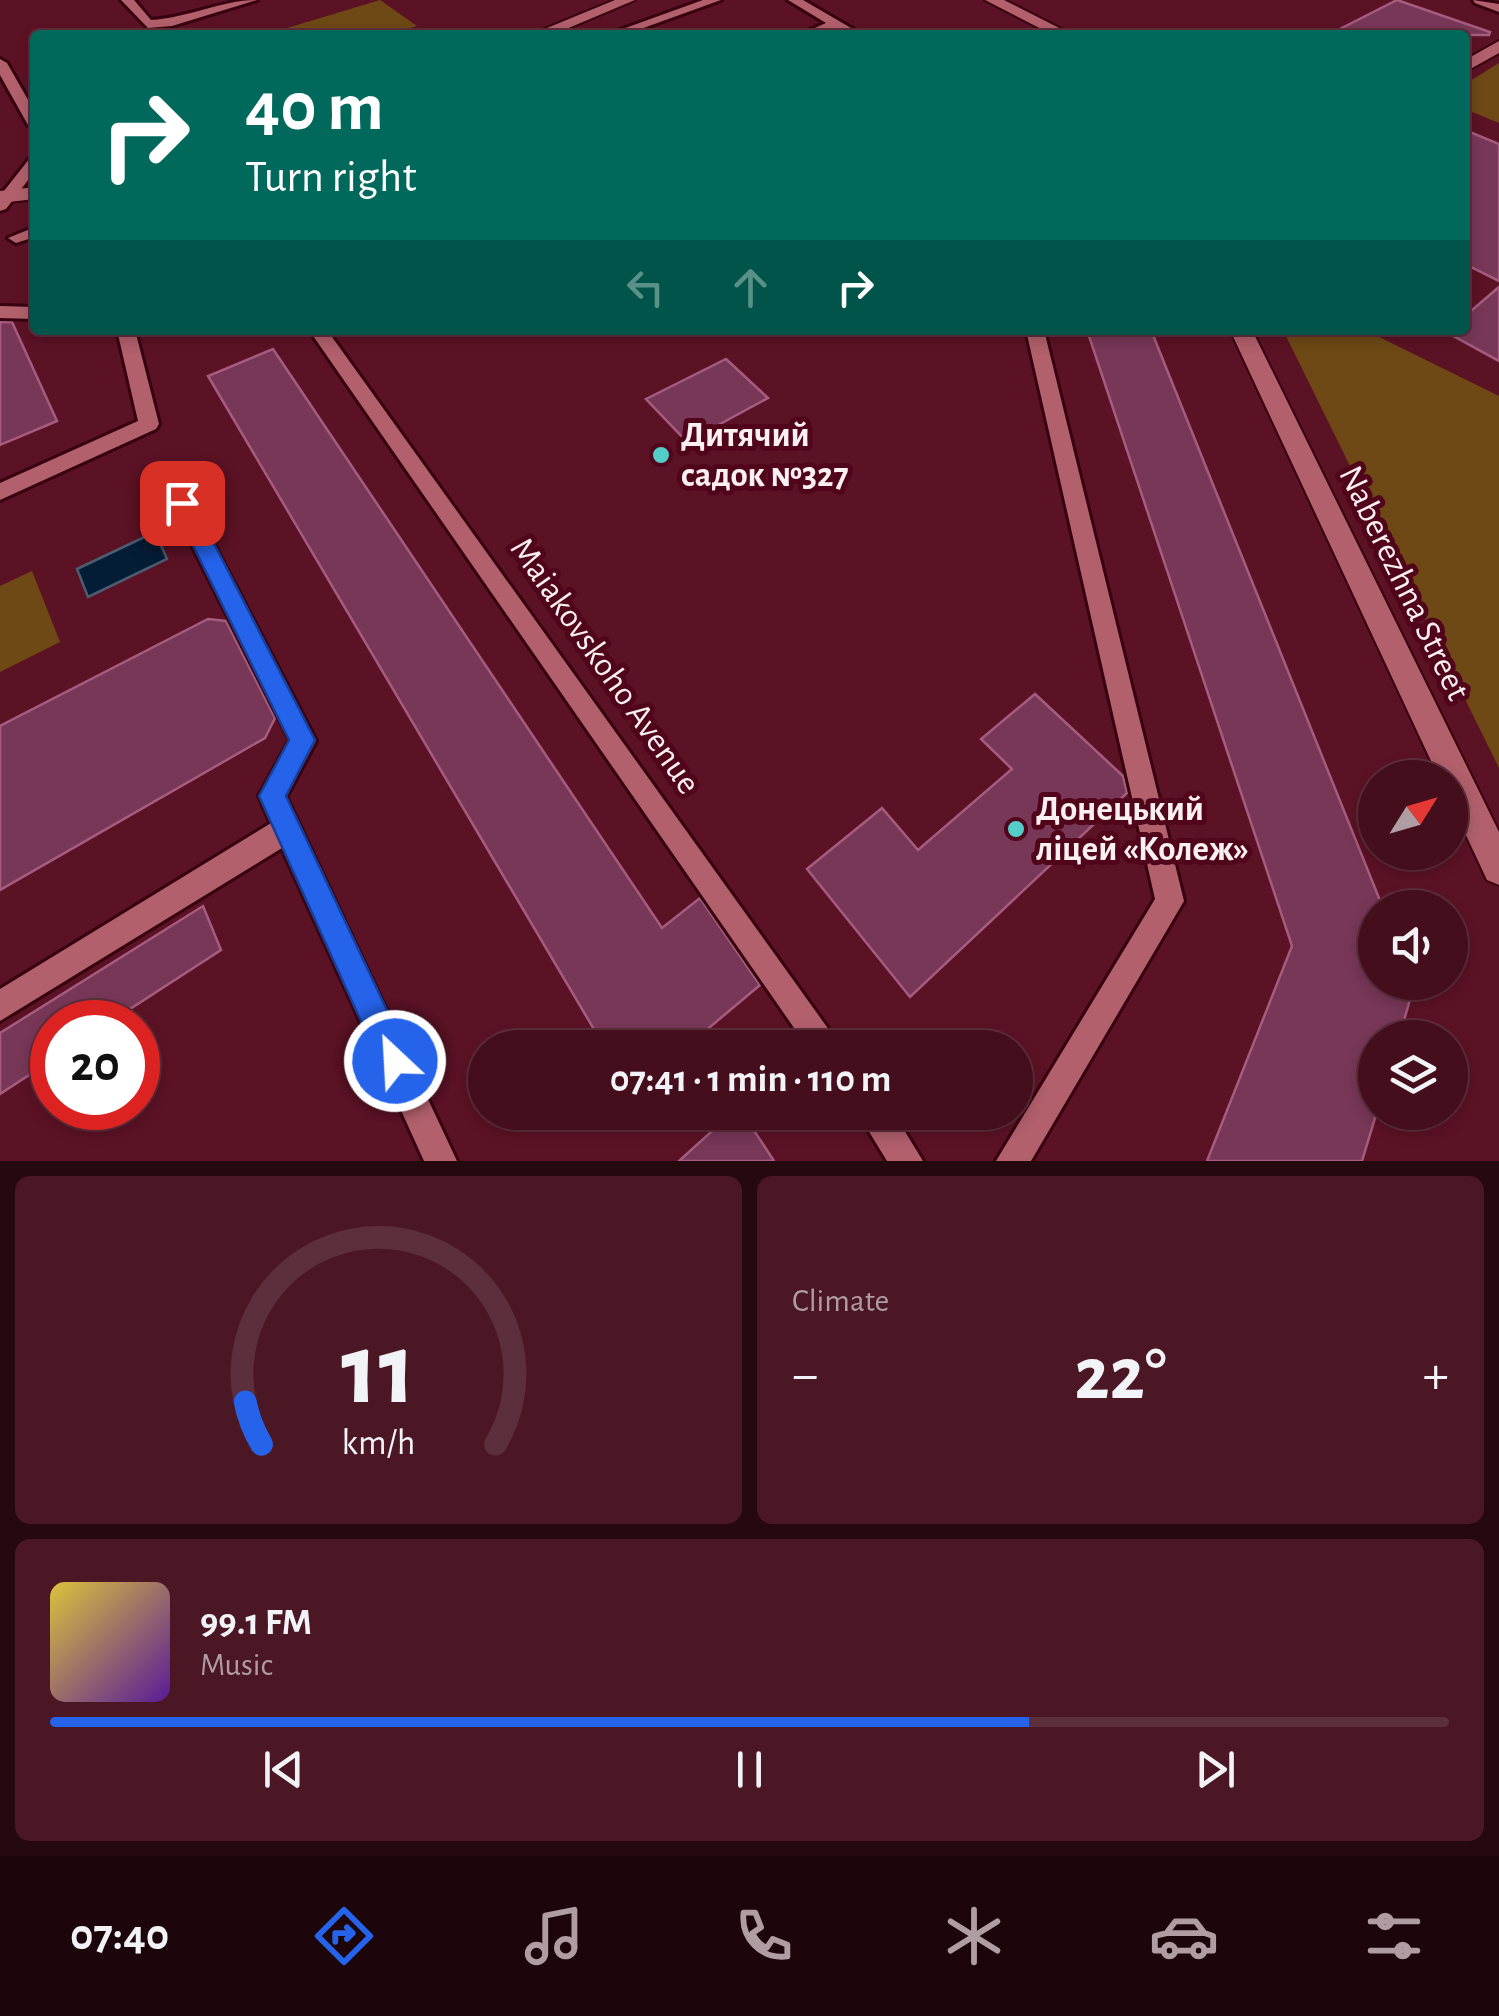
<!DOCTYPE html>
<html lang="en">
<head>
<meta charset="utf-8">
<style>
  :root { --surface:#450e1c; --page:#4c1725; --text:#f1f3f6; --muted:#b09ca3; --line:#5d2e3b; --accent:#2563eb }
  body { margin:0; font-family:"Alegreya Sans",sans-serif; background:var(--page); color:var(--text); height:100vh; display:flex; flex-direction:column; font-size:38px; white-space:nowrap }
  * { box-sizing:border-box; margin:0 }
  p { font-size:32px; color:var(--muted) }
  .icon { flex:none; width:55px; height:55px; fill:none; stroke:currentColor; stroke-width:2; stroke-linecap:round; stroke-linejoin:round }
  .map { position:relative; height:1161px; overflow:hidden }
  .details { display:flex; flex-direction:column; gap:15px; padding:15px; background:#26080f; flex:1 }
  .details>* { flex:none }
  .banner { position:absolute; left:30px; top:30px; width:1440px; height:305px; border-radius:10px; box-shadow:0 5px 15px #0003,0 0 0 2px var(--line); background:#00695c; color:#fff; overflow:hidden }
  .needle { width:65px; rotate:53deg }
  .fabs { position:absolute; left:1358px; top:760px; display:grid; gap:20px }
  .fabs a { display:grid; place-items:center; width:110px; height:110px; border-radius:50%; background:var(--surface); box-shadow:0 5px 15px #0003,0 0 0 2px var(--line); font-size:50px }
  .speed { position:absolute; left:30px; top:1000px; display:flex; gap:20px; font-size:50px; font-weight:700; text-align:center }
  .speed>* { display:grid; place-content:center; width:130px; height:130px; border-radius:50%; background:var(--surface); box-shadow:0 5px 15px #0003,0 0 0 2px var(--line); line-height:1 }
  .speed .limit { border:15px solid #d22; background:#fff; color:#111 }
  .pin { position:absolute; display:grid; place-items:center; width:85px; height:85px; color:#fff; margin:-42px; border-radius:20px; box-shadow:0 5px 15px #0006 }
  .me { position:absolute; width:110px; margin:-55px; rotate:335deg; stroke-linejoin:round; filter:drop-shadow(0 0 8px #0008) }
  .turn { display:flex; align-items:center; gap:35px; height:210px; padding:0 50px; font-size:45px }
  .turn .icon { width:130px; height:130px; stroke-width:2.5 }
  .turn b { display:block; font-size:70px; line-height:85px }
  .lanes { display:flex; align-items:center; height:95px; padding:0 50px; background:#0003; justify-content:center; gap:50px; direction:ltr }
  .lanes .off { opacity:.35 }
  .big { font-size:75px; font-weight:700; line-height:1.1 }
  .details .widget { flex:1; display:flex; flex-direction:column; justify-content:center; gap:15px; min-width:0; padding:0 35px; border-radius:15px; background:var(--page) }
  .details .dial { align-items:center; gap:0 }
  .dial svg { height:260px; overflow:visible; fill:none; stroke:var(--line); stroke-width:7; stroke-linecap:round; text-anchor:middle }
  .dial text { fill:var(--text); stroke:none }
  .song { display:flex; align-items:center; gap:30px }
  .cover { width:120px; height:120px; border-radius:15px; background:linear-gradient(135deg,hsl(50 70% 55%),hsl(270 70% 35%)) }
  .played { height:10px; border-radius:5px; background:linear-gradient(90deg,var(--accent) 70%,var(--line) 70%) }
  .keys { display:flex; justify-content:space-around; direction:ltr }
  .heat { display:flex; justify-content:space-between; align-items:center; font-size:55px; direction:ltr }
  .details .tiles { flex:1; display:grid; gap:15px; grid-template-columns:1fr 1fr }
  .widget:last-child { grid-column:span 2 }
  .trip { position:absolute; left:468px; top:1030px; width:565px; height:100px; border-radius:50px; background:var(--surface); box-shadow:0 5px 15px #0003,0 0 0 2px var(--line); font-weight:700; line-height:100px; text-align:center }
  .menu { display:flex; height:160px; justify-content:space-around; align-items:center; background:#1c060b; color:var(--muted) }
  .menu .icon { width:70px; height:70px }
  .menu .on { color:var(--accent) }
  .menu b { font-size:45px; color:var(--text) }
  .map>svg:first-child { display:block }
</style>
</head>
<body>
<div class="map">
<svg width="1499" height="1161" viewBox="0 0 1499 1161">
  <rect width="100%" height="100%" fill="#5c1225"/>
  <g fill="#6e4916">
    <polygon points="380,0 417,26 388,35 264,35"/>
    <polygon points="1499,63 1499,123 1465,109 1465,84"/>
    <polygon points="1283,330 1365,330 1499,396 1499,768"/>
    <polygon points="32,571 60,642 0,672 0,586"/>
  </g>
  <polygon fill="#031d37" stroke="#4d5c6f" stroke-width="2.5" points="155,532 167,559 88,597 77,569"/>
  <g fill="#783757" stroke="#a55c7f" stroke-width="2.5">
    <polygon points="1397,0 1490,32 1489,35 1328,35"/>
    <polygon points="1465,130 1499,144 1499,281 1465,264"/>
    <polygon points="1499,287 1499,361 1446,332 1465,330 1465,316"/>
    <polygon points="0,322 12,322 57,421 0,445"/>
    <polygon points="1087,330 1151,330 1383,908 1375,908 1375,982 1415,982 1399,1038 1375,1038 1375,1118 1362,1161 1207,1161 1292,946"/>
    <polygon points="273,349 662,928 700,898 760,985 685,1048 605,1048 208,376"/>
    <polygon points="726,359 768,398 687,442 646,399"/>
    <polygon points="208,619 226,621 275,718 265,738 0,890 0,726"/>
    <polygon points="1035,694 1123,776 1127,793 910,997 807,869 882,808 918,850 1012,769 981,739"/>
    <polygon points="203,906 221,950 110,1022 52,1022 52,1060 0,1094 0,1033"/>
    <polygon points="733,1112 742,1112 774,1161 679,1161"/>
  </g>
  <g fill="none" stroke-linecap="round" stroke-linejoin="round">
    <defs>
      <g id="service">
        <path d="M121 0H134L151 20C188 18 221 0 257 0L172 26 148 28Z"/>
        <polygon points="703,0 721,0 624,35 606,35"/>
        <polygon points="788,0 803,0 863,35 848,35 835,28 816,35 799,35 826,23"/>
        <polygon points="1473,0 1499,4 1499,12 1475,3"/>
        <polygon points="0,59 7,63 35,112 35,129 28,125 0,75"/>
        <polygon points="35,156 35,171 6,209 0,211 0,196 30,158"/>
        <polygon points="35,227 35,237 16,243 8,238"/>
        <polygon points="0,306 35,307 35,319 0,318"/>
        <polygon points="117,330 135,330 159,424 156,429 0,500 0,483 138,421"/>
        <polygon points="309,330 327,330 842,1048 808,1048"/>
        <polygon points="1026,330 1044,330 1184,901 1031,1161 996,1161 1155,899"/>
        <polygon points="182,495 189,497 316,741 286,797 457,1161 424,1161 282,848 0,1021 0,989 271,823 259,796 290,740 171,503"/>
        <polygon points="857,1112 893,1112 923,1161 887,1161"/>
      </g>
      <g id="tertiary">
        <polygon points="615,0 635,0 552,35 530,35"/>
        <polygon points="985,0 1004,0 1073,35 1053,35"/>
        <polygon points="1499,41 1499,53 1465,72 1465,60"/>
        <polygon points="35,187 35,199 0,203 0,191"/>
        <polygon points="1230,330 1252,330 1499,832 1499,885 1487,880 1450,801 1450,778 1439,778"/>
      </g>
    </defs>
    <use href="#service" stroke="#380110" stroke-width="6"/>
    <use href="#tertiary" stroke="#380110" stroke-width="4"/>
    <use href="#service" fill="#b1606c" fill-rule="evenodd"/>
    <use href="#tertiary" fill="#b1606c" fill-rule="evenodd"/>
  </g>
  <polygon fill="#2563eb" stroke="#184099" stroke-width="2.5" points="182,494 190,497 315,740 286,796 411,1061 406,1072 395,1077 384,1072 259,796 289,740 172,503"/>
  <g fill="#54cdc8" stroke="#50051b" stroke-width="4">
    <circle cx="661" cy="455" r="10"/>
    <circle cx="1016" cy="829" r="10"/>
  </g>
  <g text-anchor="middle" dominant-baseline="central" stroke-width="10" stroke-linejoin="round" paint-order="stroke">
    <g font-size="35" font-weight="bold" fill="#faf0f1" stroke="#50051b" text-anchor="start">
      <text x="681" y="435">Дитячий<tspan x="681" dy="40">садок №327</tspan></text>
      <text x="1036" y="809">Донецький<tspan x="1036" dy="40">ліцей «Колеж»</tspan></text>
    </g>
    <g font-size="35" fill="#faf0f1" stroke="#50051b">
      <text transform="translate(1404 583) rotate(64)">Naberezhna Street</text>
      <text transform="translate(605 666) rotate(55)">Maiakovskoho Avenue</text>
    </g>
  </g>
</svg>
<div class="fabs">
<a><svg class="needle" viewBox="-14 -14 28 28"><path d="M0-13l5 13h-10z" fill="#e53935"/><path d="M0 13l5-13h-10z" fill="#b09ca3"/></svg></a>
<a><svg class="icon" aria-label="sound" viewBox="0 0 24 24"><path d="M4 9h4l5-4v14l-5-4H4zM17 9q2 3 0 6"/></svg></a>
<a><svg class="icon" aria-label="layers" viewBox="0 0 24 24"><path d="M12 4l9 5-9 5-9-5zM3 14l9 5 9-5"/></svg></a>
</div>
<div class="speed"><div class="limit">20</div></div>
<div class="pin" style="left:182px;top:503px;background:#d93025"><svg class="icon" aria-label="arrive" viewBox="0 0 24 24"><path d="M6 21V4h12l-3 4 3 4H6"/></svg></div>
<svg class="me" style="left:395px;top:1061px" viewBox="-20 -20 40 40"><circle r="17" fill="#2563eb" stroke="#fff" stroke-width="3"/><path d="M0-11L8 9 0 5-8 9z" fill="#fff"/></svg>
<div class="trip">07:41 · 1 min · 110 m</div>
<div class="banner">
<div class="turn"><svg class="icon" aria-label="right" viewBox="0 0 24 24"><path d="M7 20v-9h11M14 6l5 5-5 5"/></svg><div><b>40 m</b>Turn right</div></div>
<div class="lanes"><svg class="icon off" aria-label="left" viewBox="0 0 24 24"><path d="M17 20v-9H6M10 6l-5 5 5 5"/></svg><svg class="icon off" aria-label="ahead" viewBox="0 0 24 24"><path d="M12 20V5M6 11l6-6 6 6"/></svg><svg class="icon" aria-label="right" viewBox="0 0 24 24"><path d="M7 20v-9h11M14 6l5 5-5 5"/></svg></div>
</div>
</div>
<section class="details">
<div class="tiles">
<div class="widget dial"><svg viewBox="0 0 100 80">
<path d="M14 69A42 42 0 1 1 86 69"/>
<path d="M14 69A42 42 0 0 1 9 56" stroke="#2563eb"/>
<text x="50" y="56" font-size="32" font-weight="700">11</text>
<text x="50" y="72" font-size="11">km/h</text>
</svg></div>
<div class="widget"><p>Climate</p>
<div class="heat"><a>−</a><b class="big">22°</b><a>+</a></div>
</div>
<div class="widget">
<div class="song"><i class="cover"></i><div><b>99.1 FM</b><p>Music</p></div></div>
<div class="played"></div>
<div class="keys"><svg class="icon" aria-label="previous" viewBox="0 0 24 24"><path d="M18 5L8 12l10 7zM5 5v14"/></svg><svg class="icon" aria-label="pause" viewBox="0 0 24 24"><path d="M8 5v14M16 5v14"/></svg><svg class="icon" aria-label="next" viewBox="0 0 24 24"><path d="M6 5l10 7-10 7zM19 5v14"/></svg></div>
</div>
</div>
</section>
<nav class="menu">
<b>07:40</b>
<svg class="icon on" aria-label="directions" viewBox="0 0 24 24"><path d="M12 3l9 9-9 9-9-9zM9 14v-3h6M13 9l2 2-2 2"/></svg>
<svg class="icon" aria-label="music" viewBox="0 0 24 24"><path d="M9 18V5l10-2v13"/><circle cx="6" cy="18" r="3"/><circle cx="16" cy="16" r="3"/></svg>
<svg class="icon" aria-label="phone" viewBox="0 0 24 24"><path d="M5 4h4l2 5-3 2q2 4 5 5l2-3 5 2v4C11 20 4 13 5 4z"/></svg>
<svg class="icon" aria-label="climate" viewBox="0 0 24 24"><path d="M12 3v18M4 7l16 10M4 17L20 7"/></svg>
<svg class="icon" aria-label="car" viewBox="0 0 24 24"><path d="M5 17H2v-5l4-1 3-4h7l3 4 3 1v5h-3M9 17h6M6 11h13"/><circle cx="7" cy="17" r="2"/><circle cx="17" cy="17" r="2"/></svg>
<svg class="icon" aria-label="filters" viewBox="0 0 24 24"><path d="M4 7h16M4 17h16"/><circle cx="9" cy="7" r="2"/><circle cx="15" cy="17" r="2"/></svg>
</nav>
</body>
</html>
